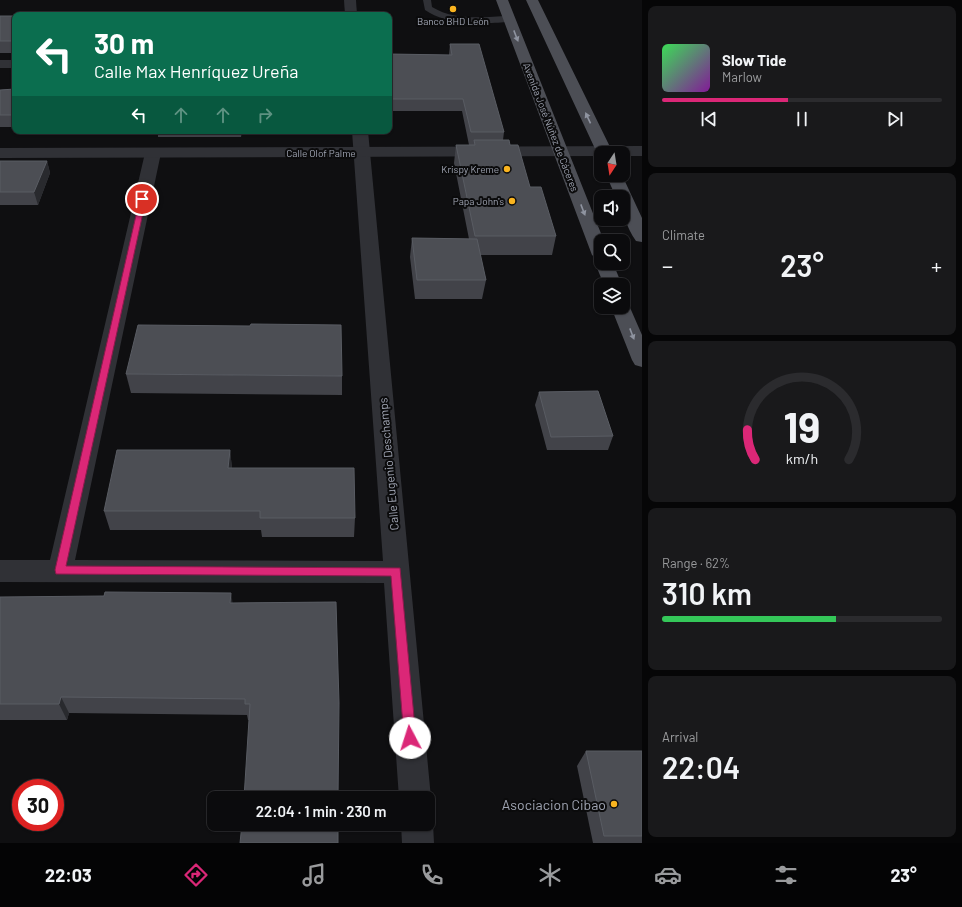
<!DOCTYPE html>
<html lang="en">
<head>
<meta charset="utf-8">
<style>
  :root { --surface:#0b0b0d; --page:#19191b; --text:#f1f3f6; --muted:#9a9b9d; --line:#2b2b2e; --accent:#db2777 }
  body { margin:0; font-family:Barlow,sans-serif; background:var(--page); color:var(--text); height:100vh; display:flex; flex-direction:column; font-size:15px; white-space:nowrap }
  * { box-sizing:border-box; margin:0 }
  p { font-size:13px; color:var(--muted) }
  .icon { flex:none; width:22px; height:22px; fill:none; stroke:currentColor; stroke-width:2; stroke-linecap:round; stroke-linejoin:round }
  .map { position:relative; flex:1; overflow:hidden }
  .drawer { display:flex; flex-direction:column; gap:6px; padding:6px; background:#060607; width:320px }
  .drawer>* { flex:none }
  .banner { position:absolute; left:12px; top:12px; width:380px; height:122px; border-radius:8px; box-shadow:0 1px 3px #0004,0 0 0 1px var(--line); background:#0b6e4f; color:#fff; overflow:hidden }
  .needle { width:26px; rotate:192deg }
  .fabs { position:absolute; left:594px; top:146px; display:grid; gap:8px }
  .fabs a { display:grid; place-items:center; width:36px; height:36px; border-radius:8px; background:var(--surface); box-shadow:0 1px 3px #0004,0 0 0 1px var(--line); font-size:20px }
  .speed { position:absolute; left:12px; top:779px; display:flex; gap:8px; font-size:20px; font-weight:700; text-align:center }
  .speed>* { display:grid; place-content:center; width:52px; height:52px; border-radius:50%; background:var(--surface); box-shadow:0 1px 3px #0004,0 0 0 1px var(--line); line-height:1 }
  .speed .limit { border:6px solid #d22; background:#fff; color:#111 }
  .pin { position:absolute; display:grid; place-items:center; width:34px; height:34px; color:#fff; margin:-17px; border:2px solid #fff; border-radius:50%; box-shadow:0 1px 4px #0007 }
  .me { position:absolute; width:44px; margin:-22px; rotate:355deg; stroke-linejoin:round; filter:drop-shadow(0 0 3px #0008) }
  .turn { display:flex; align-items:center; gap:14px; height:84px; padding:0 16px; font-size:18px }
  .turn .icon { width:52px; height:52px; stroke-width:2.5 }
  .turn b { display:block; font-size:28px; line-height:34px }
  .lanes { display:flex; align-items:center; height:38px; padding:0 16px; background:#0003; justify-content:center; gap:20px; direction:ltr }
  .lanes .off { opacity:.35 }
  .big { font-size:30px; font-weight:600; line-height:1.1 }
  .drawer .tile { flex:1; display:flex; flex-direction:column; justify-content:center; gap:6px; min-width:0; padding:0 14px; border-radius:8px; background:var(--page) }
  .drawer .dial { align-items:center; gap:0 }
  .dial svg { height:104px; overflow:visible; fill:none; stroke:var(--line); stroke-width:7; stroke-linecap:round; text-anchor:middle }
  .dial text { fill:var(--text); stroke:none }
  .song { display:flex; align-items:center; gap:12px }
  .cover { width:48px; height:48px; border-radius:6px; background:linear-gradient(135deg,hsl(130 70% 55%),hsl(290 70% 35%)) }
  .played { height:4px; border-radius:2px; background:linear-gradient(90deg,var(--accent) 45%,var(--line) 45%) }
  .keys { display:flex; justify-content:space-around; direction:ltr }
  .heat { display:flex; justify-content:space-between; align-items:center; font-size:22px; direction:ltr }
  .charge { height:6px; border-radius:3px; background:linear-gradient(90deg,#34c759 62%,var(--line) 0) }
  .trip { position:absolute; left:207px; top:791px; width:228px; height:40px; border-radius:8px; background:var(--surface); box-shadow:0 1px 3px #0004,0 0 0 1px var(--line); font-weight:600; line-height:40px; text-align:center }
  .dock { display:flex; height:64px; justify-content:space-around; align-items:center; background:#040405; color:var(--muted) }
  .dock .icon { width:28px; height:28px }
  .dock .active { color:var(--accent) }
  .dock b { font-size:18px; color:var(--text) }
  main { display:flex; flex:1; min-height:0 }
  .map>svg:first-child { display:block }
</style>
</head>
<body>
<main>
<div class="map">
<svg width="642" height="843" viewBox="0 0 642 843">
  <rect width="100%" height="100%" fill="#0f0f11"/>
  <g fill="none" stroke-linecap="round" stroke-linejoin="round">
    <path fill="#303136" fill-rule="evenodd" d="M423 0H431L432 7C455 21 483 17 509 16L513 19C506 26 456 22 445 19 437 17 431 14 425 10Z"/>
    <g fill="#303136" fill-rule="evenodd">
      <polygon points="344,0 356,0 357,15 345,15"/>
      <rect x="0" y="60" width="15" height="8"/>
      <polygon points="352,131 368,131 431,798 428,804 428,798 399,798 384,583 0,582 0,560 50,560 145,153 147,150 159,150 161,153 75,560 383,561"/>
      <polygon points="428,813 433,824 434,843 402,843 401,824 428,824"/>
    </g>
    <polygon fill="#303136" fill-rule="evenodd" points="642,146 642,156 623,156 623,153 601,153 601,156 0,158 0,148"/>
    <g fill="#4c4e55" fill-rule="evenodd">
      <polygon points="496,0 508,0 604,241 601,241 601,263 613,263 622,285 604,285 595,263 597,259 592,255"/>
      <polygon points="526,0 538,0 613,153 601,153 601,157 597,153"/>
      <path d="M606 175H622L642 218V242L636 241C626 227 623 214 623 197H616Z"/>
      <polygon points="623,301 628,303 642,335 642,367 635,365 632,360 611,307 623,307"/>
    </g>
  </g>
  <g fill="#424349">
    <rect x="0" y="16" width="15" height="37"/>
    <polygon points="450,44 504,132 503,140 510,145 530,187 556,236 552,255 480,255 486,280 482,299 415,299 410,257 412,238 469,239 454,163 456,145 469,145 462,111 389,111 389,54 449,55"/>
    <polygon points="15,89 15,127 0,127 0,90"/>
    <polygon points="158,131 242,131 241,137 158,137"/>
    <polygon points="0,161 47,161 50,173 38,205 0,205"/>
    <polygon points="126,374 342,376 342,395 131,393"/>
    <polygon points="539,392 613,436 608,450 547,450 535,405"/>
    <polygon points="230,450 232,468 355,518 354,537 262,537 261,530 110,530 104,511"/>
    <polygon points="0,597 233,603 336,602 249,720 248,720 247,715 69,713 67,720 0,720"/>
    <polygon points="586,751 642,751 642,843 593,843 577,766"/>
  </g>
  <g fill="#292a2e">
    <polygon points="47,161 50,173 38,205 34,192"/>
    <polygon points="230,450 232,469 228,468"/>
    <polygon points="231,593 234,611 230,603"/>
    <polygon points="61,697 69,713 67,720 59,704"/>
  </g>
  <g fill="#4c4e54" stroke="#595c63">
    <rect x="0" y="16" width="15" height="25"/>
    <polygon points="450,44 479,44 504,132 471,132 463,99 389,99 389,54 452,55"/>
    <polygon points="15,89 15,115 0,115 0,90"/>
    <polygon points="474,140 509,140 510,145 518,145 530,187 541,187 556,236 475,236 456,145 475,145"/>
    <polygon points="0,161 47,161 34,192 0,192"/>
    <polygon points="412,238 477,239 486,280 417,280"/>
    <polygon points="251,324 341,325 342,376 126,374 138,325 250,326"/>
    <polygon points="598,391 613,436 551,437 539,392"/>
    <polygon points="117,450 230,450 228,468 354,468 355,518 260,518 260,511 104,511"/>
    <polygon points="105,592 231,593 230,603 336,602 339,703 338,798 244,798 250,704 245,704 245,699 61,697 59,704 0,704 0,597 104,596"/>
    <polygon points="586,751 642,751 642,836 604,836"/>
    <polygon points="242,824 338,824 338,843 240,843"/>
  </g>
  <defs><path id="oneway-solid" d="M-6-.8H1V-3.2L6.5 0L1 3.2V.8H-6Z"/></defs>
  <g fill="#8f94a0">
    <use href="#oneway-solid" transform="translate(516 36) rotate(69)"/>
    <use href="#oneway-solid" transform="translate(588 118) rotate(-115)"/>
    <use href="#oneway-solid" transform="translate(583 210) rotate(69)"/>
    <use href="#oneway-solid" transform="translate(632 334) rotate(69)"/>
  </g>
  <polygon fill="#db2777" stroke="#8e194d" points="140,198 146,199 66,566 400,568 416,738 414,742 410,744 405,742 404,738 391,576 56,574 55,570"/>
  <g fill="#fab41f" stroke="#0b0b0c" stroke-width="1.5">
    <circle cx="453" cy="9" r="4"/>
    <circle cx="507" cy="169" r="4"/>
    <circle cx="512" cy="201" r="4"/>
    <circle cx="614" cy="804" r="4"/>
  </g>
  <g text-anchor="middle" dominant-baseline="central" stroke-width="4" stroke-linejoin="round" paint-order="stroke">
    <g font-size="10" fill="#a0a5b3" stroke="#0b0b0c" text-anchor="end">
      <text x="453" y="21" text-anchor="middle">Banco BHD León</text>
      <text x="499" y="169">Krispy Kreme</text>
      <text x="504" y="201">Papa John's</text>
    </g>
    <g font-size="10" fill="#a0a5b3" stroke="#0b0b0c">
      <text transform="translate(551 127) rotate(69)">Avenida José Núñez de Cáceres</text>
      <text x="321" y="153">Calle Olof Palme</text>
    </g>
    <g font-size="12" fill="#a0a5b3" stroke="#0b0b0c">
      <text transform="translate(388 464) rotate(-95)">Calle Eugenio Deschamps</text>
    </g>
    <g font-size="14" fill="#a0a5b3" stroke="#0b0b0c" text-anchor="end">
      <text x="606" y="804">Asociacion Cibao</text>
    </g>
  </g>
</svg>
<div class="fabs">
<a><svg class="needle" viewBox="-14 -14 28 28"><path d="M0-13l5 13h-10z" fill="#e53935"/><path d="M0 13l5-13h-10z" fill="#9a9b9d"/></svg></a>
<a><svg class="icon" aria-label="sound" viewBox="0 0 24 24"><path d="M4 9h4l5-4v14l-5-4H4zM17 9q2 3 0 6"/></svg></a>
<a><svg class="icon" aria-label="search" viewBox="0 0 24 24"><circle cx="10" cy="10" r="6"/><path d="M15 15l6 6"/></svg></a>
<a><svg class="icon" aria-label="layers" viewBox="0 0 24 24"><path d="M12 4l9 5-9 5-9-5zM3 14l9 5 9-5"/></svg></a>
</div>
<div class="speed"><div class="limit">30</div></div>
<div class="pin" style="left:142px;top:199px;background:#d93025"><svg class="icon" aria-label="arrive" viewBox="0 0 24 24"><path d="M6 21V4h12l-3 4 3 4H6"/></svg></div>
<svg class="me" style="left:410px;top:738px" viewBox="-20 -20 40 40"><circle r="19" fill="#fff"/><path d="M0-13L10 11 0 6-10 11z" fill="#db2777"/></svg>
<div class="trip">22:04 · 1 min · 230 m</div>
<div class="banner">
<div class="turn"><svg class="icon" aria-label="left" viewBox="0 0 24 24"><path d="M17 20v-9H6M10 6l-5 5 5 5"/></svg><div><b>30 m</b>Calle Max Henríquez Ureña</div></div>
<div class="lanes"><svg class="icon" aria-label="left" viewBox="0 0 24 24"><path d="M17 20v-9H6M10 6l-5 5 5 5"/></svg><svg class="icon off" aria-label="ahead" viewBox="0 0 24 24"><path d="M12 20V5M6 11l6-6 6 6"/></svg><svg class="icon off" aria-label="ahead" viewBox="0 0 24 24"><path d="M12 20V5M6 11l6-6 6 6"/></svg><svg class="icon off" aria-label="right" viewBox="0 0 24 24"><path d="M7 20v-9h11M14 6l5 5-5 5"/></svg></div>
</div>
</div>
<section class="drawer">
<div class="tile">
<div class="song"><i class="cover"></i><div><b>Slow Tide</b><p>Marlow</p></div></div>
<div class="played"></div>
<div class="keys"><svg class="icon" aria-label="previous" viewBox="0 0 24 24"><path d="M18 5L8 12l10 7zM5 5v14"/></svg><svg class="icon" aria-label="pause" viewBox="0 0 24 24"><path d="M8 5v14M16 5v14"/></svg><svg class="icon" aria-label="next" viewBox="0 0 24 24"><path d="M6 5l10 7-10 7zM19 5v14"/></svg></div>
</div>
<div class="tile"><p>Climate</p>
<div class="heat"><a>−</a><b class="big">23°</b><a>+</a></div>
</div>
<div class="tile dial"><svg viewBox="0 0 100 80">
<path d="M14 69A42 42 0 1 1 86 69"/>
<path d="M14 69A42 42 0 0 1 8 46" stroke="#db2777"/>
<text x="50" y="56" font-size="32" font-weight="700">19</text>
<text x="50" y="72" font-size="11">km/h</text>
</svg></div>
<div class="tile"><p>Range · 62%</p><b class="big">310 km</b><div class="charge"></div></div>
<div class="tile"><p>Arrival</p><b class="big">22:04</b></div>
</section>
</main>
<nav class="dock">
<b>22:03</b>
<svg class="icon active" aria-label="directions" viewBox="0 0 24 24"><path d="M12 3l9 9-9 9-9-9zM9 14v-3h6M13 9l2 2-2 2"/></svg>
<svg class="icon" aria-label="music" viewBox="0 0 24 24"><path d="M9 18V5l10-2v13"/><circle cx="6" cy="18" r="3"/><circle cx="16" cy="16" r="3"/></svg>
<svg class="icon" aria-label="phone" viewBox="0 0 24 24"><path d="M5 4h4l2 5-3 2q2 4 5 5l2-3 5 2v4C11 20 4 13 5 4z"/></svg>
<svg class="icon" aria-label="climate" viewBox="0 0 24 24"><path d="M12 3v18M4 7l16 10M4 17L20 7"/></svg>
<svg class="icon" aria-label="car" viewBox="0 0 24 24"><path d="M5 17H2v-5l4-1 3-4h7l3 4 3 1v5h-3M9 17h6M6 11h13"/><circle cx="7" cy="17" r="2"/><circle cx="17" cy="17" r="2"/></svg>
<svg class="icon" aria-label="filters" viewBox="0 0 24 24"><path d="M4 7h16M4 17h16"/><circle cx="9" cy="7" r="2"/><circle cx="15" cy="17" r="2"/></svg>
<b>23°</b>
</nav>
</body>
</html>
